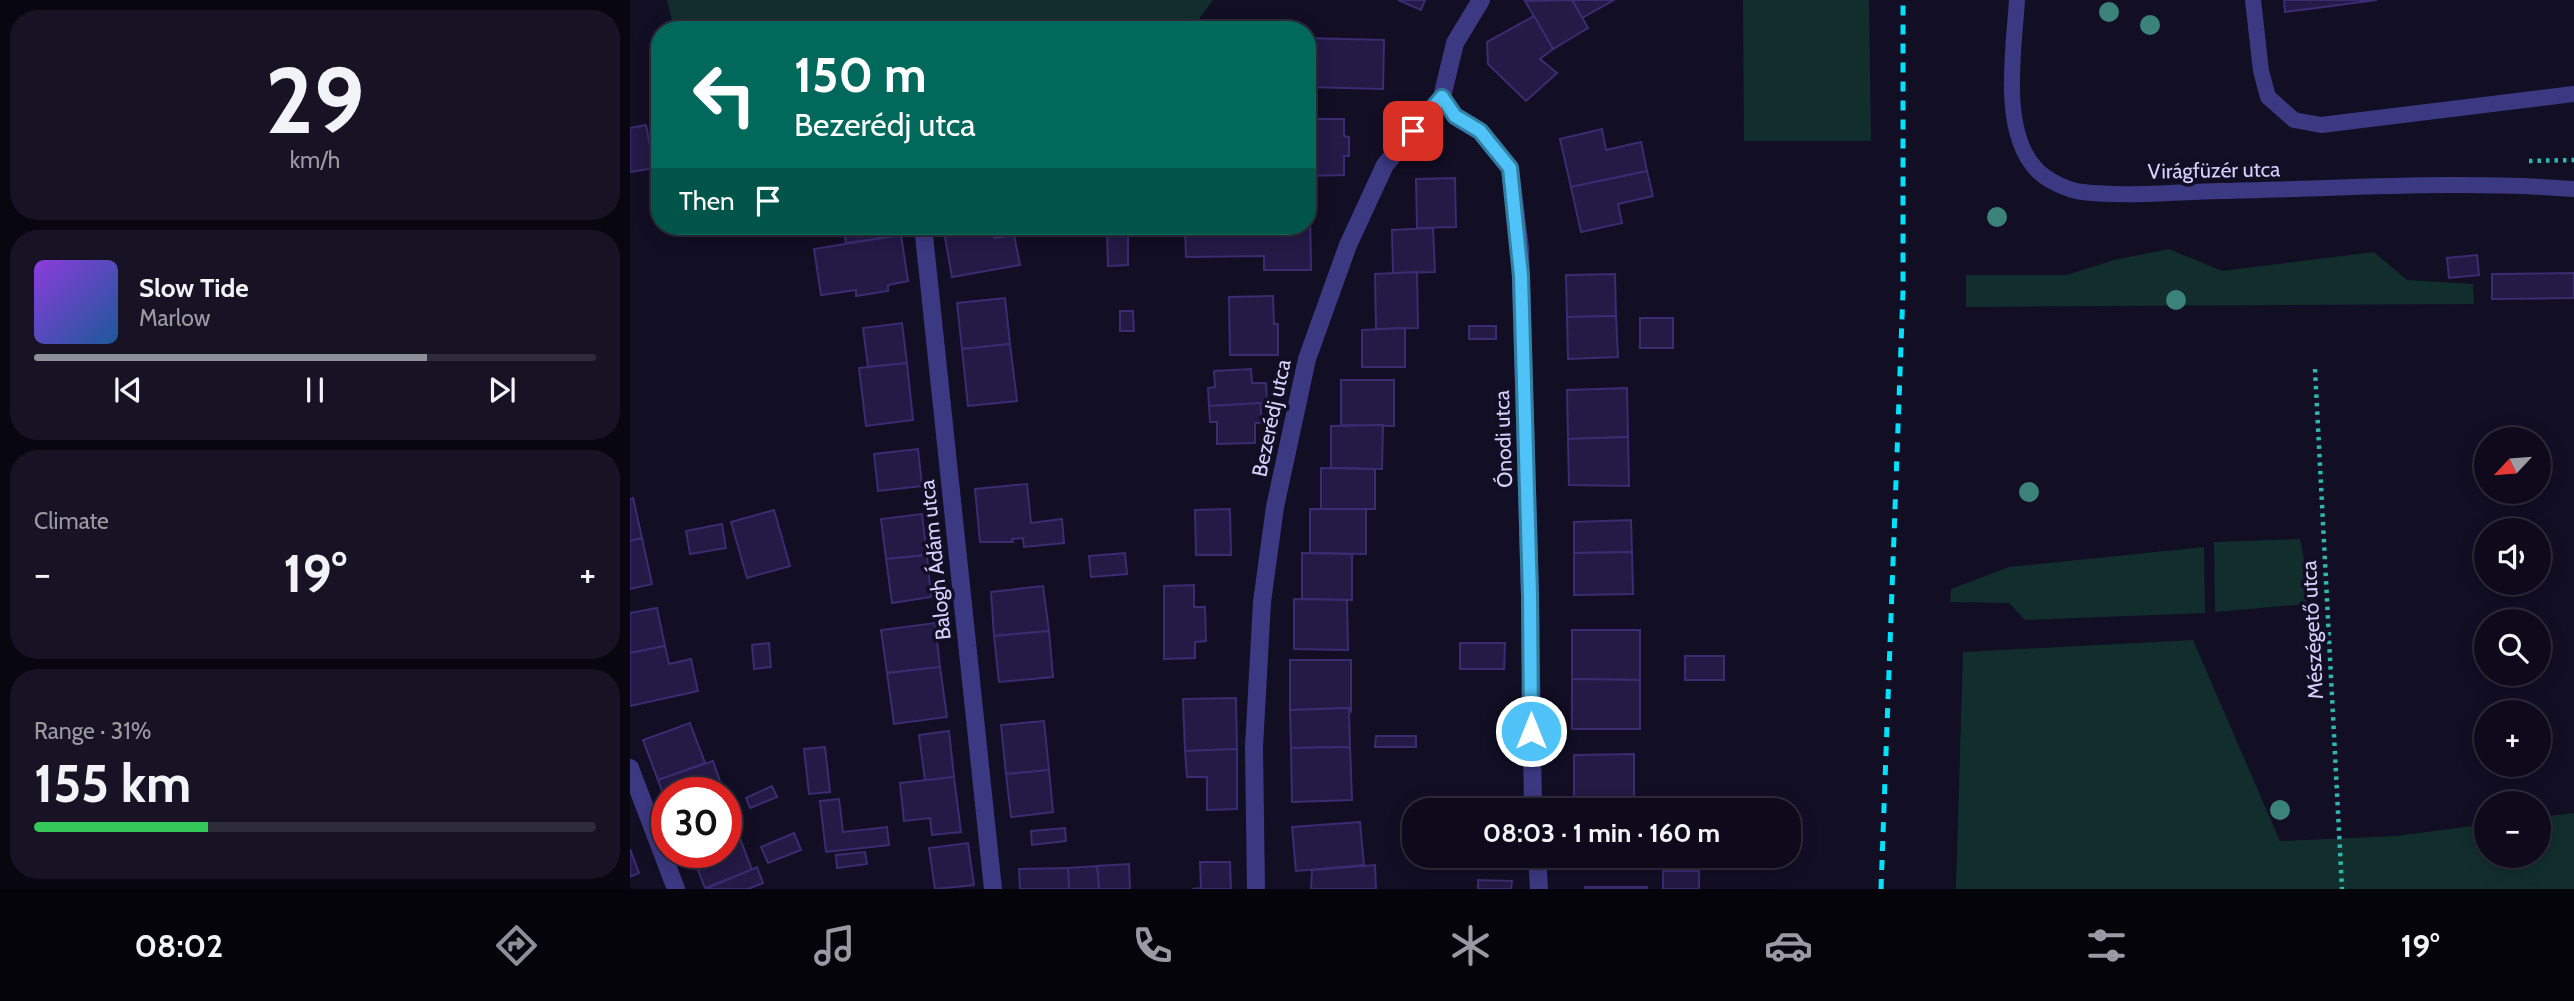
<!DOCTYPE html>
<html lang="en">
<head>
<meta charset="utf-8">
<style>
  :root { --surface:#0e0a1b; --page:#171324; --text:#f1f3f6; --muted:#9b9aa3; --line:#2e2b3a; --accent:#8c9099 }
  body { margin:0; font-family:Cabin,sans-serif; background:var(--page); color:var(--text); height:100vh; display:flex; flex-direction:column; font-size:26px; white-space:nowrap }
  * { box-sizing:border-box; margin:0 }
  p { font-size:23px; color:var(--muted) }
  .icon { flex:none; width:38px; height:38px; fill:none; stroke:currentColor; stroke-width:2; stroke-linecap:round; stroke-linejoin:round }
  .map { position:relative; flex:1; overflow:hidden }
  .drawer { display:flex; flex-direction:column; gap:10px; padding:10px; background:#08060f; width:630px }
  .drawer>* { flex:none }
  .top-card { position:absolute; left:21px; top:21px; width:665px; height:214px; border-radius:28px; box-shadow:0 4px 18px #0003,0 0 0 2px var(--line); background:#00695c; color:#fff; overflow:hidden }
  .needle { width:46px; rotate:244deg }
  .buttons { position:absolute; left:1844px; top:427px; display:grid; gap:14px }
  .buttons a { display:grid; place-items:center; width:77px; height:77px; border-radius:50%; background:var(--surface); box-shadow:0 4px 18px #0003,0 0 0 2px var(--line); font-size:35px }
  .speed { position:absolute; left:21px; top:777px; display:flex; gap:14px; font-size:35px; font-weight:700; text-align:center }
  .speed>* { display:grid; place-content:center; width:91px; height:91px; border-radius:50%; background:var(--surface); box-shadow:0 4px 18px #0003,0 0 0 2px var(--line); line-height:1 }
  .speed .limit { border:10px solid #d22; background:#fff; color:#111 }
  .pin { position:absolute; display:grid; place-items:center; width:60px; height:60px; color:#fff; margin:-30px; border-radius:14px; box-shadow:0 4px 10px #0006 }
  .me { position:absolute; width:77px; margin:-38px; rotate:0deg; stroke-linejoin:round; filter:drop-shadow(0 0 5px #0008) }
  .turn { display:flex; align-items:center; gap:24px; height:147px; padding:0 28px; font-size:32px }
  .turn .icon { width:91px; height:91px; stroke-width:2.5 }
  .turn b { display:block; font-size:49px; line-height:60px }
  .then { display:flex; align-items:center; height:66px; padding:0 28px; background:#0003; gap:14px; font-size:26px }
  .big { font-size:52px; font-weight:700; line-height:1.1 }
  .drawer .tile { flex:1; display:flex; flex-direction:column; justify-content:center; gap:10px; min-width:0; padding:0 24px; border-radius:28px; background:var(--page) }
  .drawer .dial { align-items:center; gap:0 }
  .dial b { font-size:91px; line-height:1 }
  .song { display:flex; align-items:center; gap:21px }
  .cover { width:84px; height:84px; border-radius:10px; background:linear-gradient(135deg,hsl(270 70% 55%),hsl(210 70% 35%)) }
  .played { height:7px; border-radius:4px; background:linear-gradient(90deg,var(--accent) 70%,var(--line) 70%) }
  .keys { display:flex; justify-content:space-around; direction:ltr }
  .heat { display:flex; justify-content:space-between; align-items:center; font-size:38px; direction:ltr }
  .charge { height:10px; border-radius:5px; background:linear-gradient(90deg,#34c759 31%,var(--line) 0) }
  .trip { position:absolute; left:772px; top:798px; width:399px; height:70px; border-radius:28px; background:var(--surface); box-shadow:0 4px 18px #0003,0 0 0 2px var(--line); font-weight:700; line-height:70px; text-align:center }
  .tab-bar { display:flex; height:112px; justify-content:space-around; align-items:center; background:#06040b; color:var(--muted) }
  .tab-bar .icon { width:49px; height:49px }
  .tab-bar .on { color:var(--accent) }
  .tab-bar b { font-size:32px; color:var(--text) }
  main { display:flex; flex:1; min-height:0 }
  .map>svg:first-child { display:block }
</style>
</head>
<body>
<main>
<section class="drawer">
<div class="tile dial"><b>29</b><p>km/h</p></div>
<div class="tile">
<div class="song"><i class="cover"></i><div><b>Slow Tide</b><p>Marlow</p></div></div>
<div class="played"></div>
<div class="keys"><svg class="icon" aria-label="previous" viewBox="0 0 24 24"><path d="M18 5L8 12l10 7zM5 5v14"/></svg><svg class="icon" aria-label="pause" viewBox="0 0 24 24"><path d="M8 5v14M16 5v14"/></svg><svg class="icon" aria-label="next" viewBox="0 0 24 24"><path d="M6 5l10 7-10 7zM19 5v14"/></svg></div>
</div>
<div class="tile"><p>Climate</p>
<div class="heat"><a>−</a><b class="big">19°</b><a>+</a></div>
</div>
<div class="tile"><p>Range · 31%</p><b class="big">155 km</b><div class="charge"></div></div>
</section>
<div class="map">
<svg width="1944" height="889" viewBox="0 0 1944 889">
  <rect width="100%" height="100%" fill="#120e24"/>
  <g fill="#112e2d">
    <polygon points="37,0 583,0 561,30 44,30"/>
    <polygon points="1113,0 1239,0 1241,141 1114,141"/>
    <polygon points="1539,249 1592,271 1744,252 1777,280 1843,284 1844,304 1336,307 1336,275 1437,275 1484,260"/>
    <polygon points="1670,539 1679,585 1676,604 1585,612 1584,542"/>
    <polygon points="1574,547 1575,613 1395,620 1379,603 1320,602 1321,589 1379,567"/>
    <polygon points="1563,640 1650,841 1767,836 1857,824 1857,856 1909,856 1909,817 1944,813 1944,889 1326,889 1333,652"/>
  </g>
  <g fill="#231a45" stroke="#3a2c71" stroke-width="2">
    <polygon points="768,0 795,0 791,10"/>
    <polygon points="942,0 984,0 952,18"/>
    <polygon points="942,0 958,28 923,49 895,1"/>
    <polygon points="1654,0 1747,0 1655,12"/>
    <polygon points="904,16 923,49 910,59 927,73 896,101 858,64 857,42"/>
    <polygon points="677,38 754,40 753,89 677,87"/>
    <polygon points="677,119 714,119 714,136 719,137 719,156 714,156 714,175 677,176"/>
    <polygon points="16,125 24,168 0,172 0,128"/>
    <polygon points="972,129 976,150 1011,142 1017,171 941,187 930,139"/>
    <polygon points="1017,171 1023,196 988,204 992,223 951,232 941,187"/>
    <polygon points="825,178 826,227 787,228 786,179"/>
    <polygon points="677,208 680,208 681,270 634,270 634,256 556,257 555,226 677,226"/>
    <polygon points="213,226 269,226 271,235 216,243"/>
    <polygon points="313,226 362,226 364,238 384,235 390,265 322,277"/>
    <polygon points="803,228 805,272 763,273 762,230"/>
    <polygon points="477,229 498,229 498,265 478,266"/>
    <polygon points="271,235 278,281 258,285 258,291 226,296 226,290 191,295 184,249"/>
    <polygon points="1847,255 1849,275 1819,278 1817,258"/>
    <polygon points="787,272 788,328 746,329 745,274"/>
    <polygon points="1944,273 1944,298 1862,299 1862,274"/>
    <polygon points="985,274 986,316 937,317 936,275"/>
    <polygon points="643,296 644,324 648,324 648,355 600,355 599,297"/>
    <polygon points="375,298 380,344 332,349 327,303"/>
    <polygon points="490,311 503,311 504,331 490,331"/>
    <polygon points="986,316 988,357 938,359 937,317"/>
    <rect x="1010" y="318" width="33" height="30"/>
    <polygon points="272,323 277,363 238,367 233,328"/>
    <rect x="839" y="326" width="27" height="13"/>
    <polygon points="775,328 775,367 732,367 732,330"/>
    <polygon points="380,344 387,401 338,406 332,349"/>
    <polygon points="277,363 283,420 236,426 229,368"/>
    <polygon points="621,369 622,383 636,383 637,403 579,406 578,388 585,387 584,371"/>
    <polygon points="711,380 764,380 764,426 711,425"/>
    <polygon points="997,388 998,437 938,439 937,390"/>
    <polygon points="631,403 631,423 625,423 625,443 587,444 587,422 580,422 579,406"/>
    <polygon points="753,425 752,469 701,468 701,426"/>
    <polygon points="998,437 999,486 939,485 938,439"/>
    <polygon points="288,449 292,486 248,491 244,454"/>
    <polygon points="691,468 745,469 745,509 691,509"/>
    <polygon points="397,484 401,523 432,519 434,543 394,547 393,538 382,539 383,542 350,542 345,489"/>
    <polygon points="3,498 12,538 0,541 0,499"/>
    <polygon points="600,509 601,555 566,555 565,510"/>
    <polygon points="680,509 736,509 736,554 680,553"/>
    <polygon points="144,510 160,566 117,578 101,522"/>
    <polygon points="292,514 297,555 256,559 251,519"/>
    <polygon points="1001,520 1002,552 944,553 944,522"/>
    <polygon points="92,524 96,548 60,554 56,531"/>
    <polygon points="12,538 22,584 0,589 0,541"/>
    <polygon points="1002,552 1003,594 944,595 944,553"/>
    <polygon points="495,553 497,574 461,577 459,556"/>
    <polygon points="672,553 722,554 722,600 672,599"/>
    <polygon points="297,555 301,597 262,603 256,559"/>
    <polygon points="564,585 564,607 575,607 576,641 565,642 565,658 534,659 534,586"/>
    <polygon points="413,586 419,631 364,636 361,592"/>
    <polygon points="664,599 717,600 718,650 664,649"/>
    <polygon points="27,608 35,646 0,653 0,613"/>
    <polygon points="305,623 310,667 257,673 251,630"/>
    <polygon points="942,630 1010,630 1010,680 942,679"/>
    <polygon points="419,631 423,677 369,682 364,636"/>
    <polygon points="139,643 141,667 124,669 122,645"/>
    <polygon points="830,643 875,643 874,669 830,669"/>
    <polygon points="35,646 39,664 61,659 68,691 0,706 0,653"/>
    <rect x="1055" y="656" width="39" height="24"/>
    <polygon points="660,660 721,660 721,711 719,708 660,710"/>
    <polygon points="310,667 317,717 264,724 257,673"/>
    <polygon points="942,679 1010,680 1010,729 942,729"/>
    <polygon points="606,698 607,749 555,751 553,699"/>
    <polygon points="719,708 720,747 661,748 660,710"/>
    <polygon points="414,721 419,770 376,774 371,725"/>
    <polygon points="60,723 75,763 28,780 13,740"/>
    <polygon points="319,731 324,777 295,781 289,735"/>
    <polygon points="746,736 786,736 786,747 745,747"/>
    <polygon points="195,747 200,792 179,794 174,749"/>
    <polygon points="720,747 722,800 662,802 661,748"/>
    <polygon points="607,749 607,809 577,810 577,777 557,777 555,751"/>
    <polygon points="1004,754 1004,804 944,805 944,755"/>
    <polygon points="83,761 94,793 37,793 37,805 28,780"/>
    <polygon points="419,770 423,812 381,817 376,774"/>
    <polygon points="324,777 331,832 302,835 300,818 274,821 270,783"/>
    <polygon points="142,786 147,797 120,808 116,798"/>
    <polygon points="209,799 213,832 257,827 259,845 196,852 190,801"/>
    <polygon points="1004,804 1004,810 944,810 944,805"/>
    <polygon points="730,822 734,865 666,871 662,827"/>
    <polygon points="105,825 122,870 75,888 61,852 96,852 96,829"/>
    <polygon points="435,828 436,841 402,845 401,831"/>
    <polygon points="164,833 171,850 138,863 131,847"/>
    <polygon points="338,843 344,885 305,889 299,848"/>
    <polygon points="0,849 9,873 0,877"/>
    <polygon points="235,852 237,864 207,868 206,855"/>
    <polygon points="570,862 600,862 601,889 562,889 571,888"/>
    <polygon points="499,864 500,889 469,889 467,866"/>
    <polygon points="745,865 746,889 681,889 682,870"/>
    <polygon points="467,866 469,889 439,889 438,868"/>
    <polygon points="127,867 133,883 118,889 76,889"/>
    <polygon points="438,868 439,889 390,889 389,869"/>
    <rect x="1033" y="871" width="36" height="18"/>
    <polygon points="848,880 882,881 881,889 848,889"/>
    <rect x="955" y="887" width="62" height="2"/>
  </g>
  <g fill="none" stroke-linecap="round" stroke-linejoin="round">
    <g stroke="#2eb6af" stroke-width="4.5" stroke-dasharray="3.5 5" stroke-linecap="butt">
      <polyline points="1899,161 1944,160"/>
      <polyline points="1685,369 1712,889"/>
    </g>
    <g stroke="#3c3983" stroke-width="16">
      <path d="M1387 0C1384 49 1370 130 1406 169 1416 180 1437 190 1452 192 1497 197 1545 192 1590 191 1708 189 1826 180 1944 189"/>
      <polyline points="1623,0 1631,71 1638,97 1664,120 1691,125 1944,94"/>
    </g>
    <g stroke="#3c3983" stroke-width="18">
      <polyline points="812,97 825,116 851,132 880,168 890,248 900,596 903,810"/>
      <polyline points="293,226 363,889"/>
      <polyline points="0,768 46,889"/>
      <polyline points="907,856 909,889"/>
      <polyline points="626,889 624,747 632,602 645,507 677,359 718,245 755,165 812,97 825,43 851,0"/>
    </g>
    <polyline stroke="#00e1fc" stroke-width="5" stroke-dasharray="10 9" stroke-linecap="butt" points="1251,889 1273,291 1273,0"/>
  </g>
  <g fill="#3b827a">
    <circle cx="1479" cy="12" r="10"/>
    <circle cx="1520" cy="25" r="10"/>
    <circle cx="1367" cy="217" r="10"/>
    <circle cx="1546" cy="300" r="10"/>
    <circle cx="1399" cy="492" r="10"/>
    <circle cx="1650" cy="810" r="10"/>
  </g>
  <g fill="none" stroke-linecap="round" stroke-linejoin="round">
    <defs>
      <polyline id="route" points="783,131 812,97 825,116 850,131 880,168 891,276 900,596 901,731"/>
    </defs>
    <use href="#route" stroke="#337fa1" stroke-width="18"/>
    <use href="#route" stroke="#4fc3f7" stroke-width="12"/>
  </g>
  <g text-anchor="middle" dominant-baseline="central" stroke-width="7" stroke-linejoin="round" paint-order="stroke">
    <g font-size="21" fill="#d7d1ff" stroke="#120e24">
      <text transform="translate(1584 170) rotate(-1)">Virágfüzér utca</text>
      <text transform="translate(641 418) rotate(-78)">Bezerédj utca</text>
      <text transform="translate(873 439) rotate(-92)">Ónodi utca</text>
      <text transform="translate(305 560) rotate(-96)">Balogh Ádám utca</text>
      <text transform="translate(1682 630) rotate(-93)">Mészégető utca</text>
    </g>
  </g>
</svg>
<div class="buttons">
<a><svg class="needle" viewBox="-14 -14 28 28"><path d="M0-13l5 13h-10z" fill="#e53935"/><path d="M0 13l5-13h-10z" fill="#9b9aa3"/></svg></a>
<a><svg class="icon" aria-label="sound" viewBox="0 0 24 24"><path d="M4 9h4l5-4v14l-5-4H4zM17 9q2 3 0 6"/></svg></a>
<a><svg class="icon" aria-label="search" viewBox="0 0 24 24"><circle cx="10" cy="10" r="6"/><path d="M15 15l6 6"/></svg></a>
<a>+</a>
<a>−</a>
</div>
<div class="speed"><div class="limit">30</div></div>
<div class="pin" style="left:783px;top:131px;background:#d93025"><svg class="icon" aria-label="arrive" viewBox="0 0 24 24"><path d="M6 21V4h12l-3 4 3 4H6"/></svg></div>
<svg class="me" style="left:901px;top:731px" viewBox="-20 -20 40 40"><circle r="17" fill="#4fc3f7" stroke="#fff" stroke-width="3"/><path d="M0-11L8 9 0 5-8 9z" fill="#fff"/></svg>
<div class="trip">08:03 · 1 min · 160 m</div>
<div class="top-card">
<div class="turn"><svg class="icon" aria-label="left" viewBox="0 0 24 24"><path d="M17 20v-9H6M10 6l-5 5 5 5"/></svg><div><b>150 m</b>Bezerédj utca</div></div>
<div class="then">Then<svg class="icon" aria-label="arrive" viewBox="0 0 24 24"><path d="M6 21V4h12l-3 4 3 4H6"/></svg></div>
</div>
</div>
</main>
<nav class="tab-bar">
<b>08:02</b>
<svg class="icon on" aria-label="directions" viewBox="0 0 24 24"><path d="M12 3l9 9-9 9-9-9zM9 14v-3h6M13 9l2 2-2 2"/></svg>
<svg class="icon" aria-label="music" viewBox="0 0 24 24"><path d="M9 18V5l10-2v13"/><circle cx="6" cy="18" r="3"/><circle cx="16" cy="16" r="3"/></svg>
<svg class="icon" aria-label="phone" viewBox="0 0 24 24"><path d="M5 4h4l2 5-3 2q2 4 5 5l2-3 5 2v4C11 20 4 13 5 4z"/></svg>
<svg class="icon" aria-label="climate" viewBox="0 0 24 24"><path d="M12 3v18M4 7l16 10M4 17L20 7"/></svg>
<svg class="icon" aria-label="car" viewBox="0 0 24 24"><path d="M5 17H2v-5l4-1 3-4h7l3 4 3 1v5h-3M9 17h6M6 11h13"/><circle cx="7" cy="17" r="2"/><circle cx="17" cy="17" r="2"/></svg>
<svg class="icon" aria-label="filters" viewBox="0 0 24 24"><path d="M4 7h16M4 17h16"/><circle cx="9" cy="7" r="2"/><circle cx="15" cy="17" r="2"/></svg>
<b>19°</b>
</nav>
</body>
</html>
